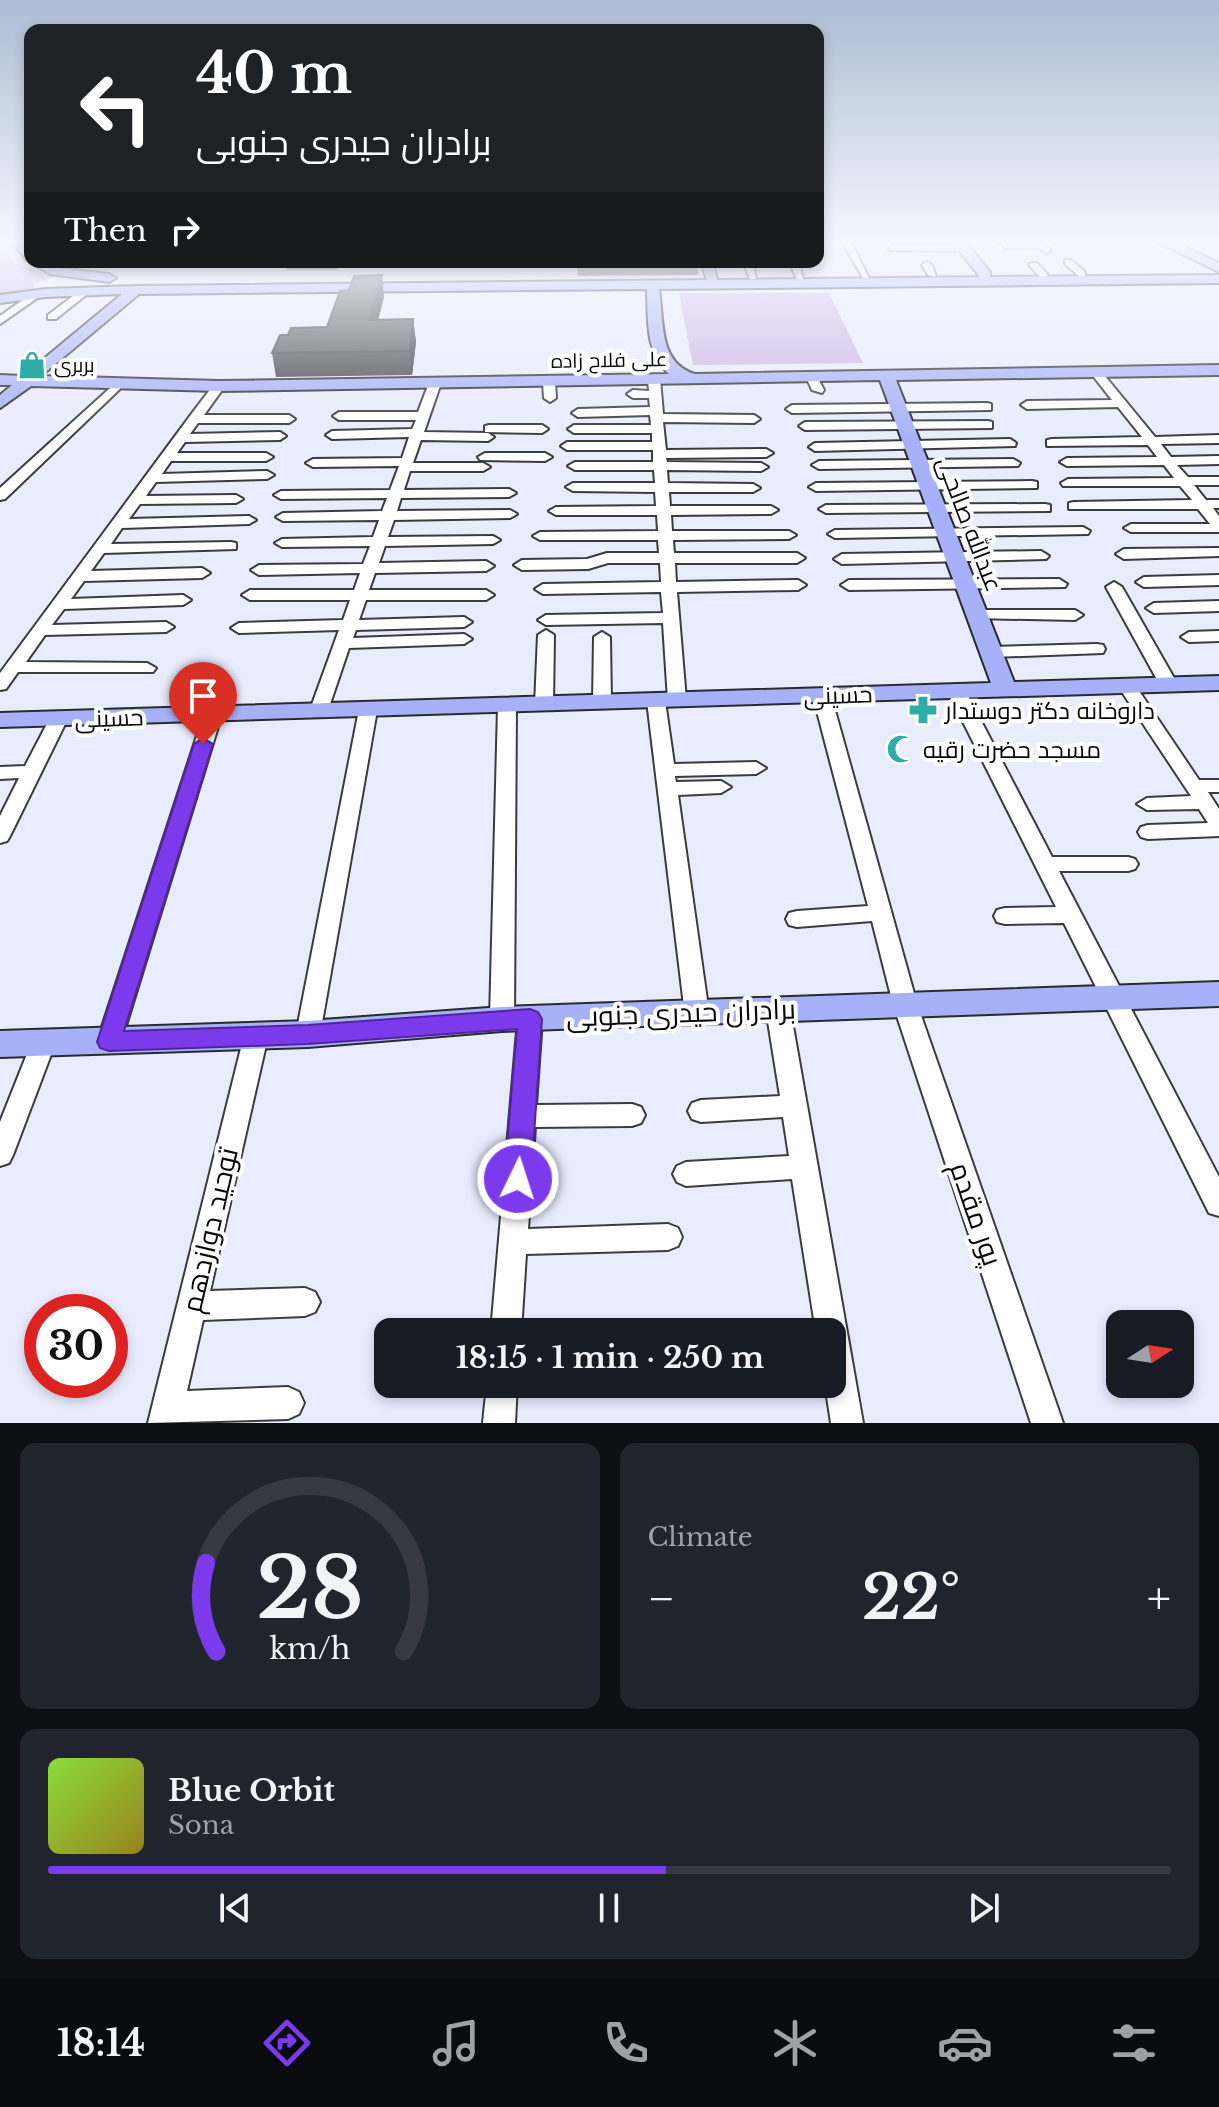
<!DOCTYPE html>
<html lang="en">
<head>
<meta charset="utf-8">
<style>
  :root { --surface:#171b24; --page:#20242c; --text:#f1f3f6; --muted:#9ea1a6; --line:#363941; --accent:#7c3aed }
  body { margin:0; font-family:"Libre Baskerville",Cairo,serif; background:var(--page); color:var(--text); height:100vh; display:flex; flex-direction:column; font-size:30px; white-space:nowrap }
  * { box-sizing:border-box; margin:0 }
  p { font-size:26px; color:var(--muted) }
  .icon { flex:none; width:44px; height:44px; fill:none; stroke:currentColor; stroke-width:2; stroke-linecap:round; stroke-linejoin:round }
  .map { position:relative; height:1423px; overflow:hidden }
  .sheet { display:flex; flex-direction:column; gap:20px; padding:20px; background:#0d0f14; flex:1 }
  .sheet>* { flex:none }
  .hud { position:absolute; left:24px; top:24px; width:800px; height:244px; border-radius:16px; box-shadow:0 4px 12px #0003; background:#202124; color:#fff; overflow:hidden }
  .needle { width:52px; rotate:78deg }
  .buttons { position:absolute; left:1106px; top:1310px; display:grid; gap:16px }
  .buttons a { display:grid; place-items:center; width:88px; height:88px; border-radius:16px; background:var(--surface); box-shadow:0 4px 12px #0003; font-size:40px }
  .speed { position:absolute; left:24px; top:1294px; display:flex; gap:16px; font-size:40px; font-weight:700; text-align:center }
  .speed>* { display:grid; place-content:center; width:104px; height:104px; border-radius:50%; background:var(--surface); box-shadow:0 4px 12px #0003; line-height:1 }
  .speed .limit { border:12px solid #d22; background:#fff; color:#111 }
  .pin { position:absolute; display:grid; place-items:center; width:68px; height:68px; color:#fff; margin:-82px -34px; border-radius:50% 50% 50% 0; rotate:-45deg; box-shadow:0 0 8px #0007 }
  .pin .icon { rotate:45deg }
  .me { position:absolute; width:88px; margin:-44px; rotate:4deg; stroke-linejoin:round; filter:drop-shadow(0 0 6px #0008) }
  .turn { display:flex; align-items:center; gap:28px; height:168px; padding:0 40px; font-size:36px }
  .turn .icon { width:104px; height:104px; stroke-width:2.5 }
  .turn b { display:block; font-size:56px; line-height:68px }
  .then { display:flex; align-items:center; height:76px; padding:0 40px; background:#0003; gap:16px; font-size:30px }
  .big { font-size:60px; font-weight:700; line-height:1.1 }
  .sheet .card { flex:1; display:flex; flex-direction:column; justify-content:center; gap:12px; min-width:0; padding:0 28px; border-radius:16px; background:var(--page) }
  .sheet .dial { align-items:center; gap:0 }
  .dial svg { height:208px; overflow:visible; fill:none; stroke:var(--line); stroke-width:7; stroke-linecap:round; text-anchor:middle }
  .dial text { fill:var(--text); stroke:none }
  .song { display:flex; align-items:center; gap:24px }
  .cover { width:96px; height:96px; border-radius:12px; background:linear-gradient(135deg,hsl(90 70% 55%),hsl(50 70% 35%)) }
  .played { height:8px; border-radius:4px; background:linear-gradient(90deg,var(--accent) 55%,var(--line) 55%) }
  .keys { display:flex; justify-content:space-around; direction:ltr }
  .heat { display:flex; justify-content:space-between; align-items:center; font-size:44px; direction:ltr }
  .sheet .tiles { flex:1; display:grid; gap:20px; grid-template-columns:1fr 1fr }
  .card:last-child { grid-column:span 2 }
  .trip { position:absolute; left:374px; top:1318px; width:472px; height:80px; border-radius:16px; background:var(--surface); box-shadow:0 4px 12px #0003; font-weight:700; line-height:80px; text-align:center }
  .tab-bar { display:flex; height:128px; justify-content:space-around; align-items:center; background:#090b0e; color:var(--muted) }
  .tab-bar .icon { width:56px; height:56px }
  .tab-bar .current { color:var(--accent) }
  .tab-bar b { font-size:36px; color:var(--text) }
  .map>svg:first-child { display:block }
</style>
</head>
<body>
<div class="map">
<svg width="1219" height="1423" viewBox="0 0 1219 1423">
  <rect width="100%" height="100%" fill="#e8ecfd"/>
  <g fill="#cbb5e4">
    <polygon points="0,246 13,262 53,277 34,284 34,290 0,293"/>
    <polygon points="679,293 829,293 863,363 693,365"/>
  </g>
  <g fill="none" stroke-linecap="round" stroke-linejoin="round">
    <defs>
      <g id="street">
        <polygon points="841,240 850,240 869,278 863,278"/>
        <polygon points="997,240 1040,241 1051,250 1046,253 1038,247 1005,248"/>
        <polygon points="892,245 962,245 967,248 962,251 889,250"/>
        <polygon points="1065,260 1071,260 1085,272 1085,276 1079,276 1065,264"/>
        <polygon points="743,262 753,262 756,279 750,279"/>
        <polygon points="789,262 799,262 803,279 797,279"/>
        <polygon points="927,262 932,265 936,277 928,275 922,265"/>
        <polygon points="1031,263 1037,263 1048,275 1046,277 1040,277 1029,265"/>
        <polygon points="82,289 91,291 56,319 48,319 48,315"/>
        <polygon points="34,292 43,294 0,324 0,316"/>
        <polygon points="1096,369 1100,370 1155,437 1219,435 1219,443 1161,444 1171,457 1219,456 1219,464 1177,465 1188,477 1219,477 1219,485 1194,485 1206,500 1219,500 1219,508 1213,508 1219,516 1219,532 1131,532 1124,528 1131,524 1210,524 1198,509 1069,509 1069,503 1074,502 1192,500 1180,486 1063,486 1061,483 1068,479 1174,478 1164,465 1067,466 1060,462 1067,458 1157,457 1148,445 1047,446 1047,440 1052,439 1142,437 1118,407 1027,409 1021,405 1027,401 1112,400 1090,372"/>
        <polygon points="812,374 816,375 824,390 822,393 812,390 806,377"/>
        <polygon points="654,375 660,379 663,414 754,415 760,419 754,423 663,422 666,450 766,449 773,453 766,457 666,458 667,462 761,463 768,467 761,471 667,470 668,483 753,484 760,488 753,492 669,492 670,506 771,506 778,510 771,514 671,515 672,531 789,531 796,535 789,539 673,540 674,553 797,553 805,558 797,563 675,563 676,582 798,580 806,585 798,590 677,592 686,700 677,705 668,700 663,623 546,625 538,620 546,615 663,613 661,592 543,594 535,589 543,584 661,582 660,563 608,563 588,569 522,570 514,565 522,560 587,559 607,553 659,553 658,540 540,540 533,536 540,532 658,531 657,515 556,515 549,511 556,507 656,506 655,492 573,491 566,487 573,483 655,483 654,470 575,470 568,466 575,462 653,462 653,450 567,450 561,446 567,442 652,442 652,433 574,433 568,429 574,425 651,425 650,415 578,417 572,413 578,409 650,407 649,398 633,398 627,394 633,390 649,391 648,379"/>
        <polygon points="549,378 555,382 556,398 550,402 544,398 543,382"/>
        <polygon points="120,379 124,381 124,385 5,499 0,500 0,488"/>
        <polygon points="435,379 441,383 424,432 488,433 494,437 488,441 421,440 413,463 483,463 490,467 483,471 410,471 404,490 509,489 516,493 509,497 401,498 397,511 510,510 517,514 510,518 394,520 388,537 493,536 500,540 493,544 385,546 379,563 486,561 494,566 486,571 375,573 369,590 486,590 494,595 486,600 366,600 359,620 464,617 472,622 464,627 356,630 353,638 464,634 472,639 464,644 349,648 328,710 319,715 313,714 310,710 339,630 239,633 231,628 239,623 343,620 350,600 250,600 242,595 250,590 354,590 360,573 259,575 251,570 259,565 363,564 370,546 282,547 275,543 282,539 373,537 379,520 283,521 276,517 283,513 382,511 387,498 281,499 274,495 281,491 390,490 399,466 313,467 306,463 313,459 402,458 409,437 332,439 326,435 332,431 412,429 416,420 339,420 333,416 339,412 418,412 429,383"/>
        <polygon points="219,382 225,386 204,415 289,415 295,419 289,423 198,423 190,434 280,432 286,436 280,440 185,442 177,453 266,453 273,457 266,461 171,461 162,474 267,471 274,475 267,479 156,482 146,496 236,495 243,499 236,503 140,504 129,519 249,516 256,520 249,524 122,528 111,544 231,542 236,543 236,549 104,553 91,571 202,568 210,573 202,578 84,581 71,599 183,595 191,600 183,605 64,609 52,625 166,622 174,627 166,632 45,635 26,662 147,663 156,668 153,672 18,672 6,689 0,690 0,673 190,416 215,383"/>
        <polygon points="987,403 991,404 991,410 792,413 786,409 792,405"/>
        <polygon points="988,421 992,422 992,428 805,430 799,426 805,422"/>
        <polygon points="489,425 542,425 548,429 542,433 485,432 485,426"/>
        <polygon points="1010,439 1016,443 1015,446 815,451 809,447 815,443"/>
        <polygon points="485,453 545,453 552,457 545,461 480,460 478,457"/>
        <polygon points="1013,459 1020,463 1018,466 819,469 812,465 819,461"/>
        <polygon points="1032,481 1037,482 1037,488 816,491 809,487 816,483"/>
        <polygon points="1045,504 1050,505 1050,511 826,513 819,509 826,505"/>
        <polygon points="1083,527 1090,531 1088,534 835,538 828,534 835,530"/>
        <polygon points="1219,548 1219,556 1124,559 1116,554 1124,549"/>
        <polygon points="1041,551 1049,556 1046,559 842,564 834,559 842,554"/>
        <polygon points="1219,575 1219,585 1144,587 1136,582 1144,577"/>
        <polygon points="1059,579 1067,584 1065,587 849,590 841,585 849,580"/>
        <polygon points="1114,582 1122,587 1178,685 1175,689 1169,690 1160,685 1106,587"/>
        <polygon points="1219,601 1219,611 1154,613 1146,608 1154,603"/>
        <polygon points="978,610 1075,610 1083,615 1075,620 972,618 970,615"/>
        <polygon points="546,630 554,635 553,705 544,710 535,705 538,635"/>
        <polygon points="1219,631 1219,641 1189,642 1181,637 1189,632"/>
        <polygon points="602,632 610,637 611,703 602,708 593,703 594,637"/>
        <polygon points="1097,644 1103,645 1105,649 1103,653 992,657 984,652 992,647"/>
        <polygon points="1127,681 1133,682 1199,780 1219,780 1219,792 1208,792 1219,809 1219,836 1148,839 1141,837 1138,832 1141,827 1148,825 1208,823 1199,809 1147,810 1137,804 1147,798 1191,796 1118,686"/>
        <polygon points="957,687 966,692 1052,857 1128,857 1135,859 1138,864 1135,869 1128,871 1059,871 1219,1177 1219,1216 1209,1213 1064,923 1005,924 997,922 994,916 997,910 1005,908 1056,907 948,692"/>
        <polygon points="822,691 831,696 917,1004 1063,1423 1031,1423 893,1004 872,921 797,927 789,925 786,919 789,913 797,911 868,906 813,696"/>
        <polygon points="656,696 665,701 674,764 756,762 766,768 756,774 675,776 676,782 721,781 731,787 721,793 678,795 709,1014 705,1021 697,1023 689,1021 685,1014 647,701"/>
        <polygon points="507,702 516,707 514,1019 510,1026 502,1028 494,1026 490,1019 498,707"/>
        <polygon points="368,705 377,710 320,1034 317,1041 308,1044 299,1041 296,1034 359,710"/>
        <polygon points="213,709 222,714 121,1042 118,1049 109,1052 100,1049 97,1042 204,714"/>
        <polygon points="58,715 67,720 10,836 7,841 0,843 0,816 19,778 0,779 0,767 25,766 49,720"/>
        <polygon points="778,1000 786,1003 790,1009 863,1423 831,1423 825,1384 832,1384 832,1332 816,1332 792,1179 686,1186 677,1182 673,1174 677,1166 686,1162 789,1156 783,1117 701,1122 692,1119 688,1111 692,1103 701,1100 780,1096 766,1009 770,1003"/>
        <polygon points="530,1010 538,1012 542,1019 536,1105 632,1104 641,1107 645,1115 641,1123 632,1126 535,1127 528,1229 668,1224 678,1228 682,1237 678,1246 668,1250 526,1254 521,1332 491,1332 518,1019 522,1012"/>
        <polygon points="256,1026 265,1029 268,1036 210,1291 305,1288 315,1292 320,1302 315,1312 305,1316 203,1320 187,1391 288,1387 299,1392 304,1403 299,1414 288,1419 148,1423 244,1036 247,1029"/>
        <polygon points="43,1034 52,1037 55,1044 13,1155 9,1163 0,1166 0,1122 31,1044 34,1037"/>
        <polygon points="487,1384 517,1384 515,1423 483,1423"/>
      </g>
      <g id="secondary">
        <polygon points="17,240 29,240 30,261 26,260 15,244"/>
        <path d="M951 240H964L990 272V277L1219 275V283L659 289C664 321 658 363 695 374L1219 365V375L896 380 1014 682 1219 676V690L0 727V713L991 683 880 380 219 391 31 386 0 408V395L12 385H0V375L23 376 122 294 46 297 0 303V295L46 289 136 286 707 280 701 262H713L717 280 980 277ZM647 289C648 317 645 354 669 374L219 381 41 376 139 294Z"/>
        <polygon points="1153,240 1170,240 1219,263 1219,272"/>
        <polygon points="31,262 47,262 58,268 109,274 116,278 109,282 50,274"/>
        <polygon points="1219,982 1219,1006 502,1031 308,1047 0,1057 0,1031 308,1021 502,1007"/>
      </g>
    </defs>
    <use href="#street" stroke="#3c3c3c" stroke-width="4"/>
    <use href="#secondary" stroke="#2b2b2b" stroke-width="4"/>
    <use href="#street" fill="#fff" fill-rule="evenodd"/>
    <use href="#secondary" fill="#a7b1f9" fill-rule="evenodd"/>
  </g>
  <g fill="#3d4246">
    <polygon points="285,262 341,262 338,270 286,270"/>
    <polygon points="577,262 698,262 698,275 578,276"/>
    <polygon points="384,297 378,320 413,319 416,342 412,375 276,377 272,353 288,335 327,327"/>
  </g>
  <g fill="#323639">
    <polygon points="382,275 384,297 372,343 369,320"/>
    <polygon points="413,319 416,342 412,375 410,351"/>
  </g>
  <polygon fill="#474d51" stroke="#323639" stroke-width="2" points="382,275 369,320 413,319 410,351 272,353 280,335 288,335 291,328 327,327 340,291 349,290 354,276"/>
  <linearGradient id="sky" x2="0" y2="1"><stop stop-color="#abbcd2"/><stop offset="0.55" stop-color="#f5f6fe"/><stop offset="1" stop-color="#f5f6fe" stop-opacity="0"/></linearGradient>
  <rect width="1219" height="440" fill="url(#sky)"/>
  <polygon fill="#7c3aed" stroke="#51269a" stroke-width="2" points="203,738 213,744 124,1031 308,1025 530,1009 538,1012 542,1019 531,1179 527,1188 518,1191 508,1188 504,1179 517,1029 308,1044 109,1051 100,1048 97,1042 194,744"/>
  <defs>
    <symbol id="shop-bare" viewBox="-9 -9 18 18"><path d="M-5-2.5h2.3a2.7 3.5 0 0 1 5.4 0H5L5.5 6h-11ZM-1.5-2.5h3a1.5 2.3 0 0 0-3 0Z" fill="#2eada6" stroke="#fff" stroke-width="2.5" paint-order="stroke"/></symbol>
    <symbol id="pharmacy-bare" viewBox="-9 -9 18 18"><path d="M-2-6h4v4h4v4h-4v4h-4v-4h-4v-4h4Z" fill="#2eada6" stroke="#fff" stroke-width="2.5" paint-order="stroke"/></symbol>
    <symbol id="mosque-bare" viewBox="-9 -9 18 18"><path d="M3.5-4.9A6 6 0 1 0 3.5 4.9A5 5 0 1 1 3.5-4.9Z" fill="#2eada6" stroke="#fff" stroke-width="2.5" paint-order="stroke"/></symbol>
  </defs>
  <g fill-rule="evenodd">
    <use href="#shop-bare" x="12" y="345" width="40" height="40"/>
    <use href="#pharmacy-bare" x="903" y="690" width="40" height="40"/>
    <use href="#mosque-bare" x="881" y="729" width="40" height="40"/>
  </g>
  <g text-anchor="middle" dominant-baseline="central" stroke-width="8" stroke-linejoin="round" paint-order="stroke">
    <g font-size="20" fill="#090909" stroke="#fff">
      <text transform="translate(609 360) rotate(-1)">علی فلاح زاده</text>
    </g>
    <g font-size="20" fill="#090909" stroke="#fff" text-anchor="start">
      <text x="54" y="365">بربری</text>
    </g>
    <g font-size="24" fill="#090909" stroke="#fff">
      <text transform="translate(970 524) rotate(69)">عبدالله صالحی</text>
      <text transform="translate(838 695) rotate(-2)">حسینی</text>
      <text transform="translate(109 718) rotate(-2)">حسینی</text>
    </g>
    <g font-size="24" fill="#090909" stroke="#fff" text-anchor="start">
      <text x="945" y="710">داروخانه دکتر دوستدار</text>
      <text x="923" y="749">مسجد حضرت رقیه</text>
    </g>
    <g font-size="28" fill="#090909" stroke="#fff">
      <text transform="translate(681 1013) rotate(-2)">برادران حیدری جنوبی</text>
      <text transform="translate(976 1214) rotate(71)">پور مقدم</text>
      <text transform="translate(210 1230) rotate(-77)">توحید دوازدهم</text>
    </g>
  </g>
</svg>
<div class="buttons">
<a><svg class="needle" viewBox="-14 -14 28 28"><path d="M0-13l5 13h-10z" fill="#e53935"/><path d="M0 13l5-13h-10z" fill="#9ea1a6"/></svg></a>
</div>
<div class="speed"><div class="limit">30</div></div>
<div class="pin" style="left:203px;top:744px;background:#d93025"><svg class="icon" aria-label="arrive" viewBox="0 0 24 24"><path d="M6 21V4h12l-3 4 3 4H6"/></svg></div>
<svg class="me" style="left:518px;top:1179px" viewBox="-20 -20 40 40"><circle r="17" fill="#7c3aed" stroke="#fff" stroke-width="3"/><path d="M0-11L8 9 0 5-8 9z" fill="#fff"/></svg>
<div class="trip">18:15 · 1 min · 250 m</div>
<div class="hud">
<div class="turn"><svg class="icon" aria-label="left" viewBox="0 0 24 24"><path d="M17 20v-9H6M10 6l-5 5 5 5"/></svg><div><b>40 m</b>برادران حیدری جنوبی</div></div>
<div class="then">Then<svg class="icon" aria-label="right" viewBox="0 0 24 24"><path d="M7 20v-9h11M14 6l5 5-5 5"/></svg></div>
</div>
</div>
<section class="sheet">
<div class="tiles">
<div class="card dial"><svg viewBox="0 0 100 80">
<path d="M14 69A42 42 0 1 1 86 69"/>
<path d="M14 69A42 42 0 0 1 10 35" stroke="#7c3aed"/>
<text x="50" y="56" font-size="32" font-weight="700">28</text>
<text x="50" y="72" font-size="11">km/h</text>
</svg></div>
<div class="card"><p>Climate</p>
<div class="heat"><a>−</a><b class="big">22°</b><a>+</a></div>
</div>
<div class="card">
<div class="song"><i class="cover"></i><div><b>Blue Orbit</b><p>Sona</p></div></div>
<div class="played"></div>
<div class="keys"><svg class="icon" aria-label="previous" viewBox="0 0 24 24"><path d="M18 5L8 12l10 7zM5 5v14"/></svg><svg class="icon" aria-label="pause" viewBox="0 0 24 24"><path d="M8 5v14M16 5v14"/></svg><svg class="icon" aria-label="next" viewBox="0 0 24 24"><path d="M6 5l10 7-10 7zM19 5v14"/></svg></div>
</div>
</div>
</section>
<nav class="tab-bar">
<b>18:14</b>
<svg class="icon current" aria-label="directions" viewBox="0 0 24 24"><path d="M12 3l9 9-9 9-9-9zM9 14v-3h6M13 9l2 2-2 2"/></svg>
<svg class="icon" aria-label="music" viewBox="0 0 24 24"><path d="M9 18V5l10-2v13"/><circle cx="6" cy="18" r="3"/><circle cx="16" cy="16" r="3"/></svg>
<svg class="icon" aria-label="phone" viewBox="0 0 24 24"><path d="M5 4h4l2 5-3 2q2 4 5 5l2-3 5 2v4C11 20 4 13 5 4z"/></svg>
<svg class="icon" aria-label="climate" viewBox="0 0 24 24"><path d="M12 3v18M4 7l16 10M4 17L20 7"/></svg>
<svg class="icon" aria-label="car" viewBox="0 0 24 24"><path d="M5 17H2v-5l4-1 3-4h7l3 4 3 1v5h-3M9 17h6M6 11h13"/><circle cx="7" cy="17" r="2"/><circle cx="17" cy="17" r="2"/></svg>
<svg class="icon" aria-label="filters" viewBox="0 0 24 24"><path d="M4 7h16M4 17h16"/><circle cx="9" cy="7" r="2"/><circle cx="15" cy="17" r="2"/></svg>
</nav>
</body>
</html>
